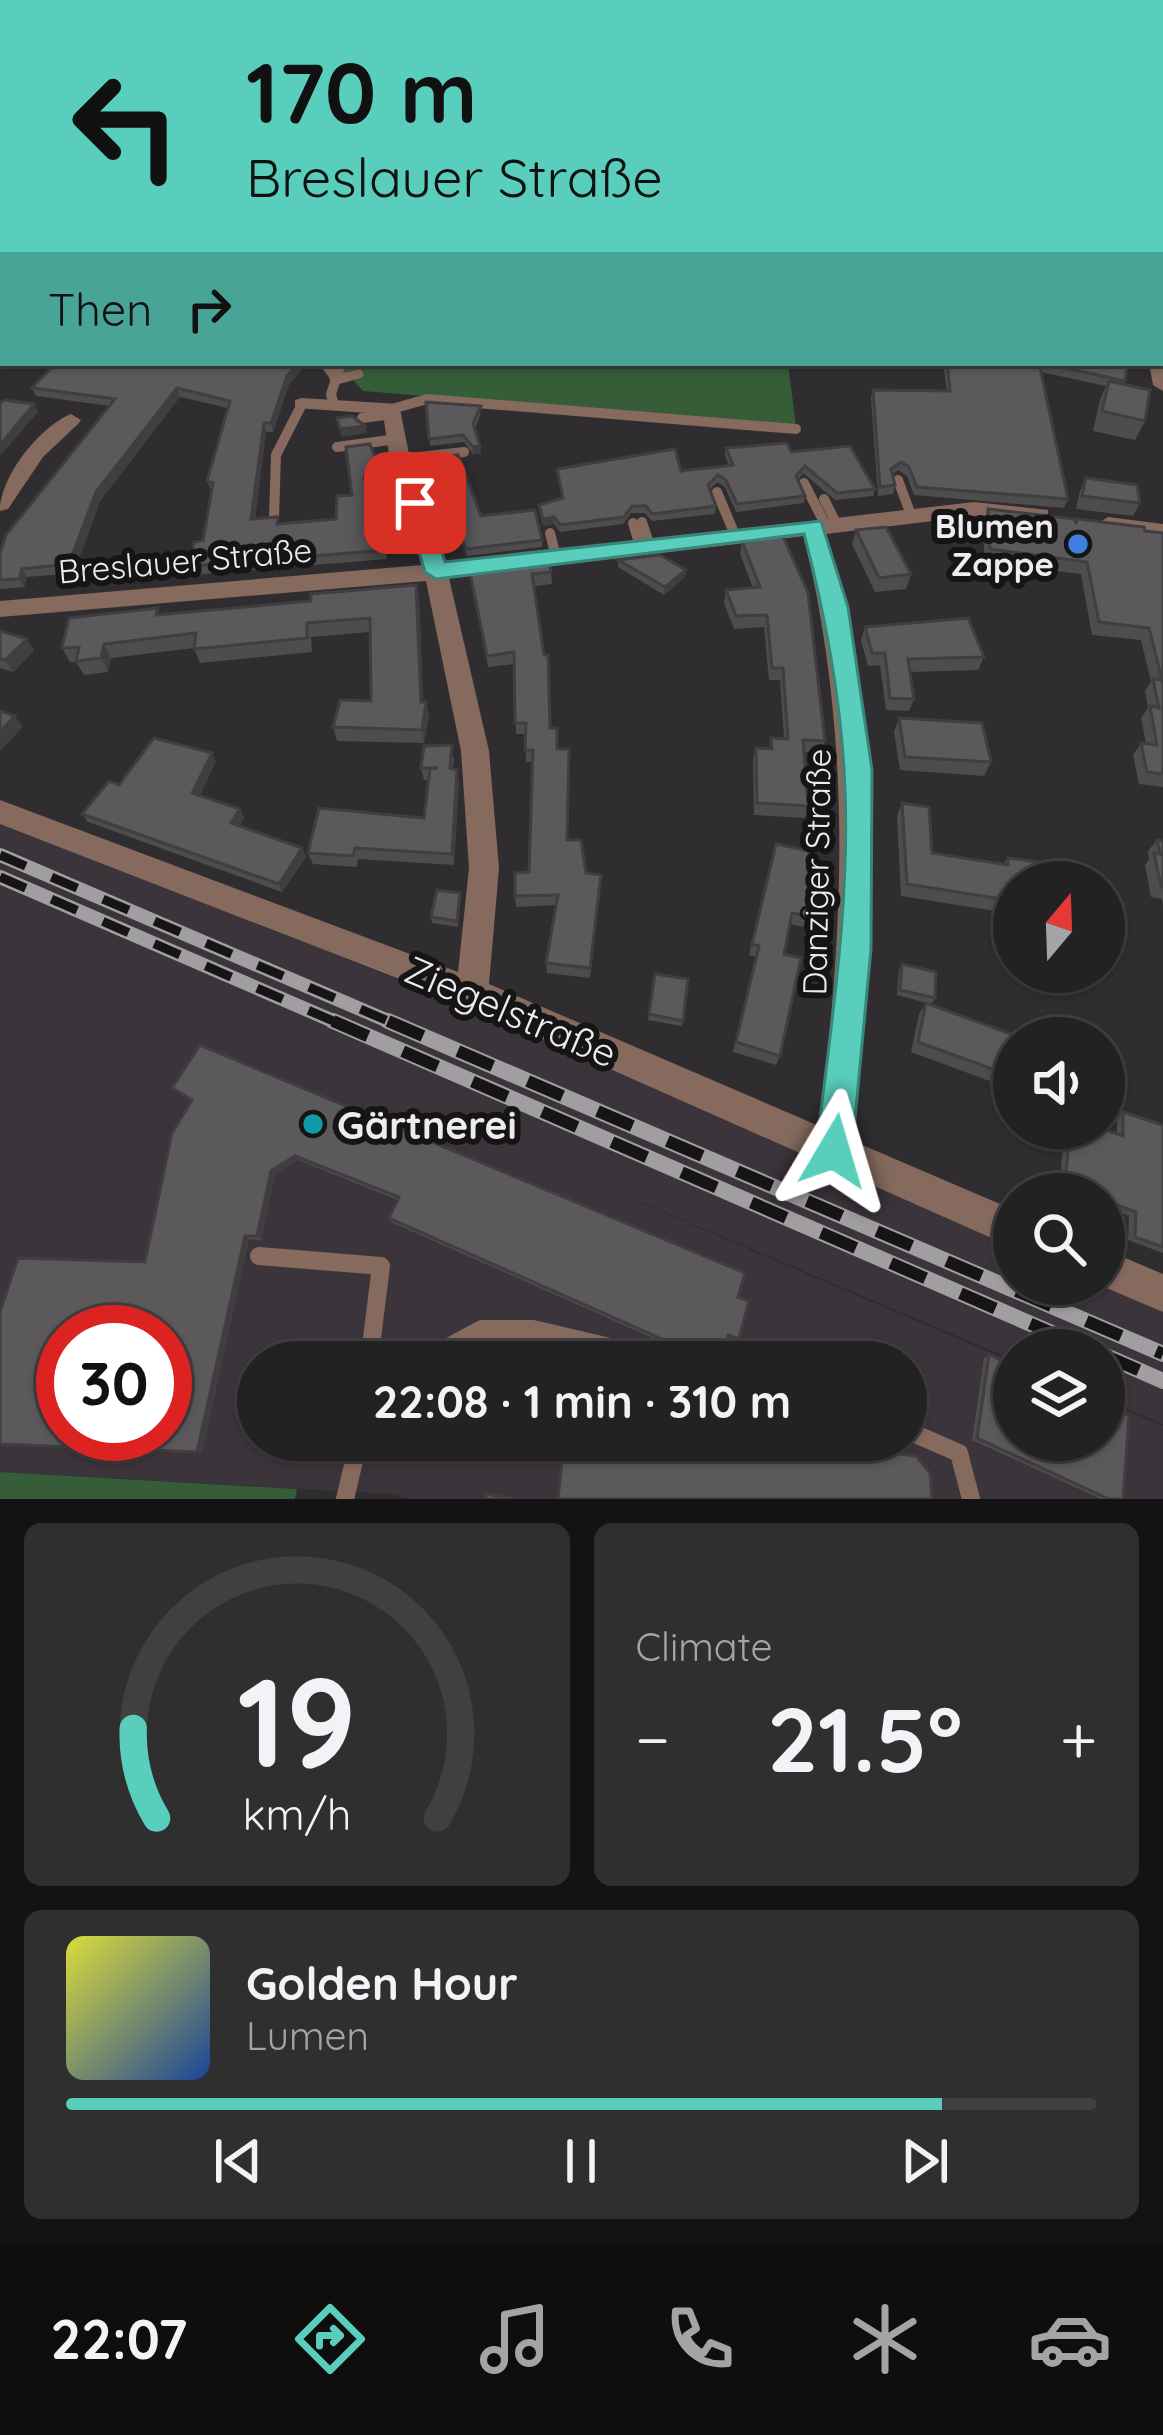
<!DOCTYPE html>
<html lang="en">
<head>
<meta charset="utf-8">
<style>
  :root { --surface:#232223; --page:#2f2f30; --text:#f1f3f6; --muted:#a3a4a6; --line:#403f41; --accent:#5acebc }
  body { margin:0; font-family:Quicksand,sans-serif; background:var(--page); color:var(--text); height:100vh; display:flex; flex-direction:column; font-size:45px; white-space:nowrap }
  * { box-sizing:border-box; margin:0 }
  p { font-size:39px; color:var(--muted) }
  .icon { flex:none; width:66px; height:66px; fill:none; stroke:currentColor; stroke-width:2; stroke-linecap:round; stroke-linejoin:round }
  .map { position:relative; height:1499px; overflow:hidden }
  .details { display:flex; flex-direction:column; gap:24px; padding:24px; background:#131313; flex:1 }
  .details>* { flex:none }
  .guide { position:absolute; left:0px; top:0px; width:1164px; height:366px; box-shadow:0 3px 9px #0004,0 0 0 3px var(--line); background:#5acebc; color:#111; overflow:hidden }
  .needle { width:78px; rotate:19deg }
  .controls { position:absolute; left:993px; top:861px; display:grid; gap:24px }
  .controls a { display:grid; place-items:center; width:132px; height:132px; border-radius:50%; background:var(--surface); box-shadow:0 3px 9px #0004,0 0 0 3px var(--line); font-size:60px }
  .speed { position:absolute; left:36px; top:1305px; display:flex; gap:24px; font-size:60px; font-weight:700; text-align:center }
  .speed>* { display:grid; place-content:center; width:156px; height:156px; border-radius:50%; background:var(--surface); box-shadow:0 3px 9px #0004,0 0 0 3px var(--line); line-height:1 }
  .speed .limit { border:18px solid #d22; background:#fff; color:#111 }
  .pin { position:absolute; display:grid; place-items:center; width:102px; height:102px; color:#fff; margin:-51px; border-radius:24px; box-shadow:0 6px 18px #0006 }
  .me { position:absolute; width:132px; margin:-66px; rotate:7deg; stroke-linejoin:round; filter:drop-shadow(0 0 9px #0008) }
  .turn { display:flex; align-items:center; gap:42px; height:252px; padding:0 48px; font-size:54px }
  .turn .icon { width:156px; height:156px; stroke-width:2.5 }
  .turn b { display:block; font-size:84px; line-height:102px }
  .then { display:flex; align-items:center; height:114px; padding:0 48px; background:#0003; gap:24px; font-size:45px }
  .big { font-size:90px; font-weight:700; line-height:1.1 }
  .details .tile { flex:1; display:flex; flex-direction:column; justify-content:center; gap:18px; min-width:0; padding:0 42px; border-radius:18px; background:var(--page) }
  .details .dial { align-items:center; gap:0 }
  .dial svg { height:312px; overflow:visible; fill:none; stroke:var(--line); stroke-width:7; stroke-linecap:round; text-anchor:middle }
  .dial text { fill:var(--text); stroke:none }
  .song { display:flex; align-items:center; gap:36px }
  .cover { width:144px; height:144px; border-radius:18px; background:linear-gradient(135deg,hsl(60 70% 55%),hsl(220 70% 35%)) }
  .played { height:12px; border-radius:6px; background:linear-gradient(90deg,var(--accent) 85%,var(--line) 85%) }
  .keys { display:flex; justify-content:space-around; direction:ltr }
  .heat { display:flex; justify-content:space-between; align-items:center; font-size:66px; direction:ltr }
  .details .tiles { flex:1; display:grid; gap:24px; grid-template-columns:1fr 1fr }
  .tile:last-child { grid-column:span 2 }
  .trip { position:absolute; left:237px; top:1341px; width:690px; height:120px; border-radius:60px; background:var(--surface); box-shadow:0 3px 9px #0004,0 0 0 3px var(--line); font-weight:700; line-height:120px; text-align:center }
  .tab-bar { display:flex; height:192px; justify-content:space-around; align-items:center; background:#0e0e0e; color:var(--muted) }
  .tab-bar .icon { width:84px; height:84px }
  .tab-bar .selected { color:var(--accent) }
  .tab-bar b { font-size:54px; color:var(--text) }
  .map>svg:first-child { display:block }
</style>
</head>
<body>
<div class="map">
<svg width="1163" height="1499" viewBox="0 0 1163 1499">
  <rect width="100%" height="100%" fill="#2f2d2f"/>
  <path fill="#3b343b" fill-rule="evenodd" d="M0 820 516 1027 1014 1242V1284H1104L1163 1306V1424L1104 1399V1350H1014V1360L520 1151 1014 1363V1440H1104V1401L1163 1426V1499H410L392 1494 0 1472ZM63 1332H165V1434H63ZM258 1362H906V1440H258Z"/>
  <g fill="#345d38">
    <polygon points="337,363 788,363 796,426 363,391"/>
    <polygon points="0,1472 297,1489 295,1499 0,1499"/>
  </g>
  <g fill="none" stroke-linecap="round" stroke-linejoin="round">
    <polyline stroke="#856a5d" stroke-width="6" points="824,3 830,0"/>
    <g stroke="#856a5d" stroke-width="9">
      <polyline points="324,363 336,379 342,363"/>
      <polyline points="336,380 359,374"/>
    </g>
    <g stroke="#856a5d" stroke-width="10">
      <polyline points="334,377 337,377"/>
      <polyline points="334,405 331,394 336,379 346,377"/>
      <polyline points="392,409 427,399 796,429"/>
      <polyline points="362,418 393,414"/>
      <polyline points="337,447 397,439"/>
      <polyline points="402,459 464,452"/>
      <polyline points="898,480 911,515"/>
      <polyline points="804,483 825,524"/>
      <polyline points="375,485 408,481"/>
      <polyline points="717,492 735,535"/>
      <polyline points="824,499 836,523"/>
      <polyline points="419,517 450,511"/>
      <polyline points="274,518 276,455 302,404"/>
      <polyline points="642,522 650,546"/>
      <polyline points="633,523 640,546"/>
      <polyline points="384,529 423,528"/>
      <polyline points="550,533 556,557"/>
    </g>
    <g stroke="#856a5d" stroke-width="18">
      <polyline points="259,1256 381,1266 369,1362"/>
      <polyline points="421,1362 482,1329 533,1329 674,1362"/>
      <polyline points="906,1430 959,1453 971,1499"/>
      <polyline points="345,1499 359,1440"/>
    </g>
    <g fill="#856a5d" fill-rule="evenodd">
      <rect x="1161" y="110" width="2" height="8"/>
      <rect x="1161" y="188" width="2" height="10"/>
      <polygon points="0,277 3,278 3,288 0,287"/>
      <polygon points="1161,358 1163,359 1163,391 1153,385 1149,363 1161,363"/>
      <path d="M302 398 399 404 409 454 445 563 974 502 1048 510V520L1040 522 974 516 826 534C880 748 875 923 853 1141L1014 1210V1248L461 1003 0 824V800L458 972 469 868 461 751 426 581 0 617V601L422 565 389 454 383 414 295 408V400ZM804 536C852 741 845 919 819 1126L489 984 499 868 489 751 449 578Z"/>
      <path d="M71 414 81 420 78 424 43 457 8 509 0 511C0 477 39 427 71 414Z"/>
      <polygon points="1108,517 1163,524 1163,538 1100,529 1097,524"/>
      <polygon points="1104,1249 1163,1274 1163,1312 1097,1284 1104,1284"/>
    </g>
    <g stroke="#b78b76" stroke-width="30">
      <polyline points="410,3 421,0"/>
      <polyline points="0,97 3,96"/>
    </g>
    <defs>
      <g id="rail-far1">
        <polyline points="0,855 395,1024"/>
        <polyline points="0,877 340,1024"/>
      </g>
      <g id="rail">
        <polyline points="333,1021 1091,1350"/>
        <polyline points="388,1021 1163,1354"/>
        <polyline points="1104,1355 1163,1381"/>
      </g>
    </defs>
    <use href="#rail-far1" stroke="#a09ea0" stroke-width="14"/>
    <use href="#rail" stroke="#a09ea0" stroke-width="16"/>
    <use href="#rail-far1" stroke="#161516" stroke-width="9" stroke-dasharray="28" stroke-linecap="butt"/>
    <use href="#rail" stroke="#161516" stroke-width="12" stroke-dasharray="38" stroke-linecap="butt"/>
  </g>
  <g fill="#4e4d4e">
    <polygon points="541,0 793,0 792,3 720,3 715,1 710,3 550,3"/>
    <polygon points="56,363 308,363 289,384 273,432 266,432 255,519 279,523 336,519 352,495 378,466 379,475 368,478 367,483 368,485 379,486 381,520 378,525 385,530 387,559 194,575 190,566 203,541 211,490 207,481 228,408 180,397 100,501 74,573 27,577 24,587 0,589 0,553 110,406 36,396 32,388"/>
    <polygon points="943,363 1128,363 1124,384 1145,421 1135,440 1093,431 1100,400 1106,386 1041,372 1068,499 1064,508 914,495 907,476 898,470 893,474 895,485 893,494 878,496 871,398 873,390 947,391"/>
    <polygon points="426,402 481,413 475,428 481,453 473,454 464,442 430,446"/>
    <polygon points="726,448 791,452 875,489 873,496 835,500 803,473 798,480 805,496 804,503 736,512 725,487 717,482 710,489 716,506 715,514 652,521 645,513 631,513 623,524 560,532 554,524 543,526 539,505 562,499 557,469 681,471 729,466 725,455"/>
    <polygon points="433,458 481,516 542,540 542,547 467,556 453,520 452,513 455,506 447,502"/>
    <polygon points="1086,478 1140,503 1133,516 1076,509 1080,491"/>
    <polygon points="988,509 1163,533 1163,787 1139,784 1133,755 1141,743 1146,743 1141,718 1148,708 1145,691 1151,682 1141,640 1092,635 1081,574 985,562 982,522"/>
    <polygon points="856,530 911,574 906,589 875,592 852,544"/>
    <polygon points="742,541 825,741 821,753 804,752 808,806 805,818 754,815 753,760 756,748 769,749 771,738 784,738 780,680 769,680 764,627 734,629 724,603 726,590 753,588 740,554"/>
    <polygon points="618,560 686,570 685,577 664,595 618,567"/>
    <polygon points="469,568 551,572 552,584 534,586 550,728 557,749 567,840 586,873 601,875 590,978 547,973 546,963 556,905 516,907 515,896 529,872 533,762 526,762 526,734 516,734 514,664 488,667"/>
    <polygon points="416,585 419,599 423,702 429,715 424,743 337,741 333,727 371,701 370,632 311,637 312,652 200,663 194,648 111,658 108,672 84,675 76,662 70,662 62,648 161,615 311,601"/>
    <polygon points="865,627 984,657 978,670 910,672 914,699 909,711 886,710 880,665 868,666 861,640"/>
    <polygon points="0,631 27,639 34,651 13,672 0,668"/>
    <polygon points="899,718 991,762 984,776 900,770 894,732"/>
    <polygon points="454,757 453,769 457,770 459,782 454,865 358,859 357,867 313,864 308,853 424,818 428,780 424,780 421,768"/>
    <polygon points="216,761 200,795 240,809 244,818 239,826 302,848 306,857 282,892 88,822 82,814 119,785"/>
    <polygon points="902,803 932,853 1003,864 1008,858 1014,882 1014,914 901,896 897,816"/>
    <polygon points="1157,840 1163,841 1163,906 1162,899 1151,897 1145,865 1149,859 1148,851"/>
    <polygon points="776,844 807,916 803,927 790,924 784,954 780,1056 776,1065 733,1052 756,957 749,955"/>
    <polygon points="460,893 458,927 432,923 431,917"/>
    <polygon points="902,964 935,998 931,1004 897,995 899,970"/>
    <polygon points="655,974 688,979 682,1026 648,1020"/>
    <polygon points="926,1003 1022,1038 1027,1033 1042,1038 1014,1038 1014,1090 911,1052 919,1014"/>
    <polygon points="172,1088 738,1297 739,1339 737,1342 727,1338 721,1362 707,1362 391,1222 389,1218 398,1200 298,1160 275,1175 261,1240 249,1239 202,1453 0,1445 145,1262 191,1101"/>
    <polygon points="1123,1112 1163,1125 1163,1253 1128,1240 1129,1216 1104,1206 1104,1194 1074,1194 1059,1188 1065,1128 1099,1128 1117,1134 1117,1117"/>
    <polygon points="989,1355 1123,1499 1101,1499 972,1440 984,1358"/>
  </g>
  <g fill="#403e40">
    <polygon points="692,0 715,0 710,3 683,3"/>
    <polygon points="299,363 308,363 289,384 273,432 271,423 287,376"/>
    <polygon points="177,388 180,397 100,501 74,573 69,564 96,492"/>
    <polygon points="34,404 38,412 0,456 0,445"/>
    <polygon points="264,423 266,432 254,528 251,519"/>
    <polygon points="365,426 367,433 341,437 340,429"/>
    <polygon points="480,446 481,453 473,454 473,447"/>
    <polygon points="378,466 379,475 368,478 366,487 364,479 367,469"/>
    <polygon points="379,486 381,520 374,530 373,522"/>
    <polygon points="554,517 554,524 543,526 543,519"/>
    <polygon points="22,569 27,577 24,587 19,579"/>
    <polygon points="686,570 685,577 664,595 665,587"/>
    <polygon points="416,585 419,599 424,715 421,702"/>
    <polygon points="27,639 34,651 13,672 5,660"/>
    <polygon points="104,644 111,658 108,672 101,658"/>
    <polygon points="426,702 429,715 424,743 422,730"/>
    <polygon points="15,716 23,727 0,751 0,731"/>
    <polygon points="212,753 216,761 197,801 192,793"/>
    <polygon points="457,770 459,782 454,865 452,854"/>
    <polygon points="240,809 244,818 235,831 231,823"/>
    <polygon points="302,848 306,857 282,892 279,884"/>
    <polygon points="295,1156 298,1160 275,1175 261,1240 257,1236 271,1171"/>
    <polygon points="245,1236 249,1239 202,1453 197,1452"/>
  </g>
  <g fill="#5b595b" stroke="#403e40" stroke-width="3" fill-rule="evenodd">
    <polygon points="89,0 305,0 302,3 18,3"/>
    <polygon points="569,0 692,0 683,3 577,3"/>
    <polygon points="743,0 789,0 783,3 752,3"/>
    <polygon points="870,0 1062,0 1058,3 861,3"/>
    <polygon points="1065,0 1163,0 1163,85 1161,85 1161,3 1065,3"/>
    <rect x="0" y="15" width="3" height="28"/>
    <polygon points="1163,115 1163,150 1161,150 1161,116"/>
    <polygon points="0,283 3,284 3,328 0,327"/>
    <polygon points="56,363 299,363 287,376 271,423 264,423 251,519 278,517 277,524 336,519 337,496 352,495 346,447 370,444 378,466 367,469 364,479 368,485 379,486 379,511 373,522 385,530 385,550 190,566 194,542 203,541 213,483 207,481 230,401 177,388 96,492 69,564 22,569 19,579 0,580 0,553 6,535 115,399 32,388"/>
    <polygon points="947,363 1039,363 1068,499 917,487 909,467 901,462 891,469 895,485 880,487 873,390 950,391"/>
    <polygon points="1043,363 1128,363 1125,381"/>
    <polygon points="1109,381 1150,390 1145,421 1102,411"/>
    <polygon points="4,400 34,404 0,445 0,403"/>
    <polygon points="426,402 481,406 473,423 480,446 473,447 463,435 429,439"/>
    <polygon points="352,416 365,426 340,429 337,418"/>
    <polygon points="787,443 791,452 850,446 875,489 837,493 805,466 796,476 805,496 737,504 726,480 718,475 708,485 716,506 652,514 646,506 632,506 624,517 560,525 554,517 543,519 539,505 563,498 557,469 675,449 681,471 733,465 726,448"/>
    <polygon points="458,455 481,516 535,510 542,540 466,549 452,513 458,501 446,494 433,458"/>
    <polygon points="1086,478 1137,485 1140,503 1082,496"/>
    <polygon points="988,509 1075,519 1076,524 1077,519 1144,527 1145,531 1163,533 1163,774 1147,772 1141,743 1157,745 1150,706 1159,708 1153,679 1162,680 1149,628 1099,622 1087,562 990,549"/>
    <polygon points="886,527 911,574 879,578 856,530"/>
    <polygon points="783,536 808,593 825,741 803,740 808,806 757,803 756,748 772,749 771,738 788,739 783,668 772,668 767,615 736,616 726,590 760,587 742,541"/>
    <polygon points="660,555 686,570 665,587 618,560"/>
    <polygon points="548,559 551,572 532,574 544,655 548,655 550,728 557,728 557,749 569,749 567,840 581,840 586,873 601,875 590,968 546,963 558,895 515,896 515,873 529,872 533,750 525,750 526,723 515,723 514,652 487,656 469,568"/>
    <polygon points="416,585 421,702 426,702 422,730 333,727 340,700 371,701 370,618 307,623 307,638 194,649 196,633 104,644 101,658 76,661 79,647 62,648 69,618 158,608 156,615 311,601 311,594"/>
    <polygon points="968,618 984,657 908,659 914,699 890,698 885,653 872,653 865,627"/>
    <polygon points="0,631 27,639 5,660 0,659"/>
    <polygon points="0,711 15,716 0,731"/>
    <polygon points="899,718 982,723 991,762 905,757"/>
    <polygon points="154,738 212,753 192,793 240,809 231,823 302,848 279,884 82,814 109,781 119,785"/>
    <polygon points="452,745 450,768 457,770 452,854 355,848 353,856 308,853 319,808 424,818 430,769 438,768 421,768 424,746"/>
    <polygon points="902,803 929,807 932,853 1008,865 1008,858 1039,862 1041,882 1014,882 1014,901 907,884"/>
    <polygon points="1157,840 1163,841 1163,887 1161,886 1154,853 1160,854"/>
    <polygon points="776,844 815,852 807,916 792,913 784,954 801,958 780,1056 736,1042 759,946 752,944"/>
    <polygon points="437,890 460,893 457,921 431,917"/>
    <polygon points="902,964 936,972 935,998 900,990"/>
    <polygon points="655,974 688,979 683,1021 649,1014"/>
    <polygon points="926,1003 1022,1038 1014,1038 1014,1077 918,1042"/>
    <path d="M200 1045 745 1273 738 1297 749 1301 739 1339 728 1335 721 1362H714L389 1218 399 1197 295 1156 271 1171 257 1236H245L197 1452 0 1444V1312L18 1258 145 1262 172 1133 192 1100 172 1088ZM63 1332H165V1434H63Z"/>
    <polygon points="1123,1112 1163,1125 1163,1247 1135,1237 1136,1212 1104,1200 1104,1194 1090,1194 1065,1184 1070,1128 1099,1128 1123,1136"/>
    <polygon points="989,1355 1014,1366 1014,1440 1104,1440 1104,1405 1129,1416 1123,1499 1109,1499 977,1438"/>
    <polygon points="564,1440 791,1440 916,1456 930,1473 932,1499 558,1499"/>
    <polygon points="486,1494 511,1498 511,1499 486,1499"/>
  </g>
  <path fill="#5acebc" stroke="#3a867a" stroke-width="3" d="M415 496 426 503 445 562 821 521 848 607 872 770 871 949 852 1151 847 1163 834 1169 821 1163 816 1151C831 1025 852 895 844 768 839 689 824 610 804 534L436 579 425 572 404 503Z"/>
  <circle fill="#3f7fe0" stroke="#161516" stroke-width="4.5" cx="1078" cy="544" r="12"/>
  <circle fill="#0f9aa8" stroke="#161516" stroke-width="4.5" cx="313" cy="1124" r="12"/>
  <g text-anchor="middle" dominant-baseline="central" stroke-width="12" stroke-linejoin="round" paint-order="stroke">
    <g font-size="33" font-weight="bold" fill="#eeecee" stroke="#161516" text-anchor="end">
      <text x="1054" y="525">Blumen<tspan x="1054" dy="38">Zappe</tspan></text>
    </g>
    <g font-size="33" fill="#eeecee" stroke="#161516">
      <text transform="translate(185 560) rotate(-5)">Breslauer Straße</text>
      <text transform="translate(816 872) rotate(-89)">Danziger Straße</text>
    </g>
    <g font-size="39" fill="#eeecee" stroke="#161516">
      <text transform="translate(511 1011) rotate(23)">Ziegelstraße</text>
    </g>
    <g font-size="39" font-weight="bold" fill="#eeecee" stroke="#161516" text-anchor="start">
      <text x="337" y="1124">Gärtnerei</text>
    </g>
  </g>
</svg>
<div class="controls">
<a><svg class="needle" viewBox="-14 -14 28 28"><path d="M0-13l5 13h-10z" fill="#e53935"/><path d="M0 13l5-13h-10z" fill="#a3a4a6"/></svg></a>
<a><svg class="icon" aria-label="sound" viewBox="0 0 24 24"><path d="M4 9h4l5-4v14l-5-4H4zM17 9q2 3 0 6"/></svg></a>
<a><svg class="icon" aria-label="search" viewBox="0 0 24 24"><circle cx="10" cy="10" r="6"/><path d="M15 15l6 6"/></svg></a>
<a><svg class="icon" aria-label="layers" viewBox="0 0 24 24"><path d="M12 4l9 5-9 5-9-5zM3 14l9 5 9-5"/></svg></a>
</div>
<div class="speed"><div class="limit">30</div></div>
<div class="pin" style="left:415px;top:503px;background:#d93025"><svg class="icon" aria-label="arrive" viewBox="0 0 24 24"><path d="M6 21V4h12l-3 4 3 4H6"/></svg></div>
<svg class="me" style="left:834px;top:1151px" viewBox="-20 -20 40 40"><path d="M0-17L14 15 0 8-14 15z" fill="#5acebc" stroke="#fff" stroke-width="4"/></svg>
<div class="trip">22:08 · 1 min · 310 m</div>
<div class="guide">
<div class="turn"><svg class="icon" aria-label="left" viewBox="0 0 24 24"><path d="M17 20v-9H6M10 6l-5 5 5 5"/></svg><div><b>170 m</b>Breslauer Straße</div></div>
<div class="then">Then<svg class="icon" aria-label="right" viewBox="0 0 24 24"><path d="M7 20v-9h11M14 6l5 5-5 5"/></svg></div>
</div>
</div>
<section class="details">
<div class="tiles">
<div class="tile dial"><svg viewBox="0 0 100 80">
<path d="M14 69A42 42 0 1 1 86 69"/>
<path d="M14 69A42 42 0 0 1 8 46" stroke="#5acebc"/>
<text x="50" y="56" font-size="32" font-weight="700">19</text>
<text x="50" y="72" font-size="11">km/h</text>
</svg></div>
<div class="tile"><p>Climate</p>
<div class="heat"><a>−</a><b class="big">21.5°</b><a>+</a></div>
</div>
<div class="tile">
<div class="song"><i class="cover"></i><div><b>Golden Hour</b><p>Lumen</p></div></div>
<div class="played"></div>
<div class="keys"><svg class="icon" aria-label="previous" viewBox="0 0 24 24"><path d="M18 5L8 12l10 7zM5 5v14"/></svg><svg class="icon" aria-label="pause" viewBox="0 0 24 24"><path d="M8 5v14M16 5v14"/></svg><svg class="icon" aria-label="next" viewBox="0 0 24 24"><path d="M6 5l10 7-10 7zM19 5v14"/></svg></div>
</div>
</div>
</section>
<nav class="tab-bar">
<b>22:07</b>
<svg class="icon selected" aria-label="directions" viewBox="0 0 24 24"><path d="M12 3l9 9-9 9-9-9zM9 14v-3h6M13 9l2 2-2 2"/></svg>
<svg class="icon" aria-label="music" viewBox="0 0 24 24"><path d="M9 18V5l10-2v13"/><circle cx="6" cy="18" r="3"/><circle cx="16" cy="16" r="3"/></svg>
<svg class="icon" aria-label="phone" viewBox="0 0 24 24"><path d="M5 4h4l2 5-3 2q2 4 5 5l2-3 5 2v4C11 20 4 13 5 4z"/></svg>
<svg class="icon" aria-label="climate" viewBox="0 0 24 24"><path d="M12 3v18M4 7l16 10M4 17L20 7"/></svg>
<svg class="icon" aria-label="car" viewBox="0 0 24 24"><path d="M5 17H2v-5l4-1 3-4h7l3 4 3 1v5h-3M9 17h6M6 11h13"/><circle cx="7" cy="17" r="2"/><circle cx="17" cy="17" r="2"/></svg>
</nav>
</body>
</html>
